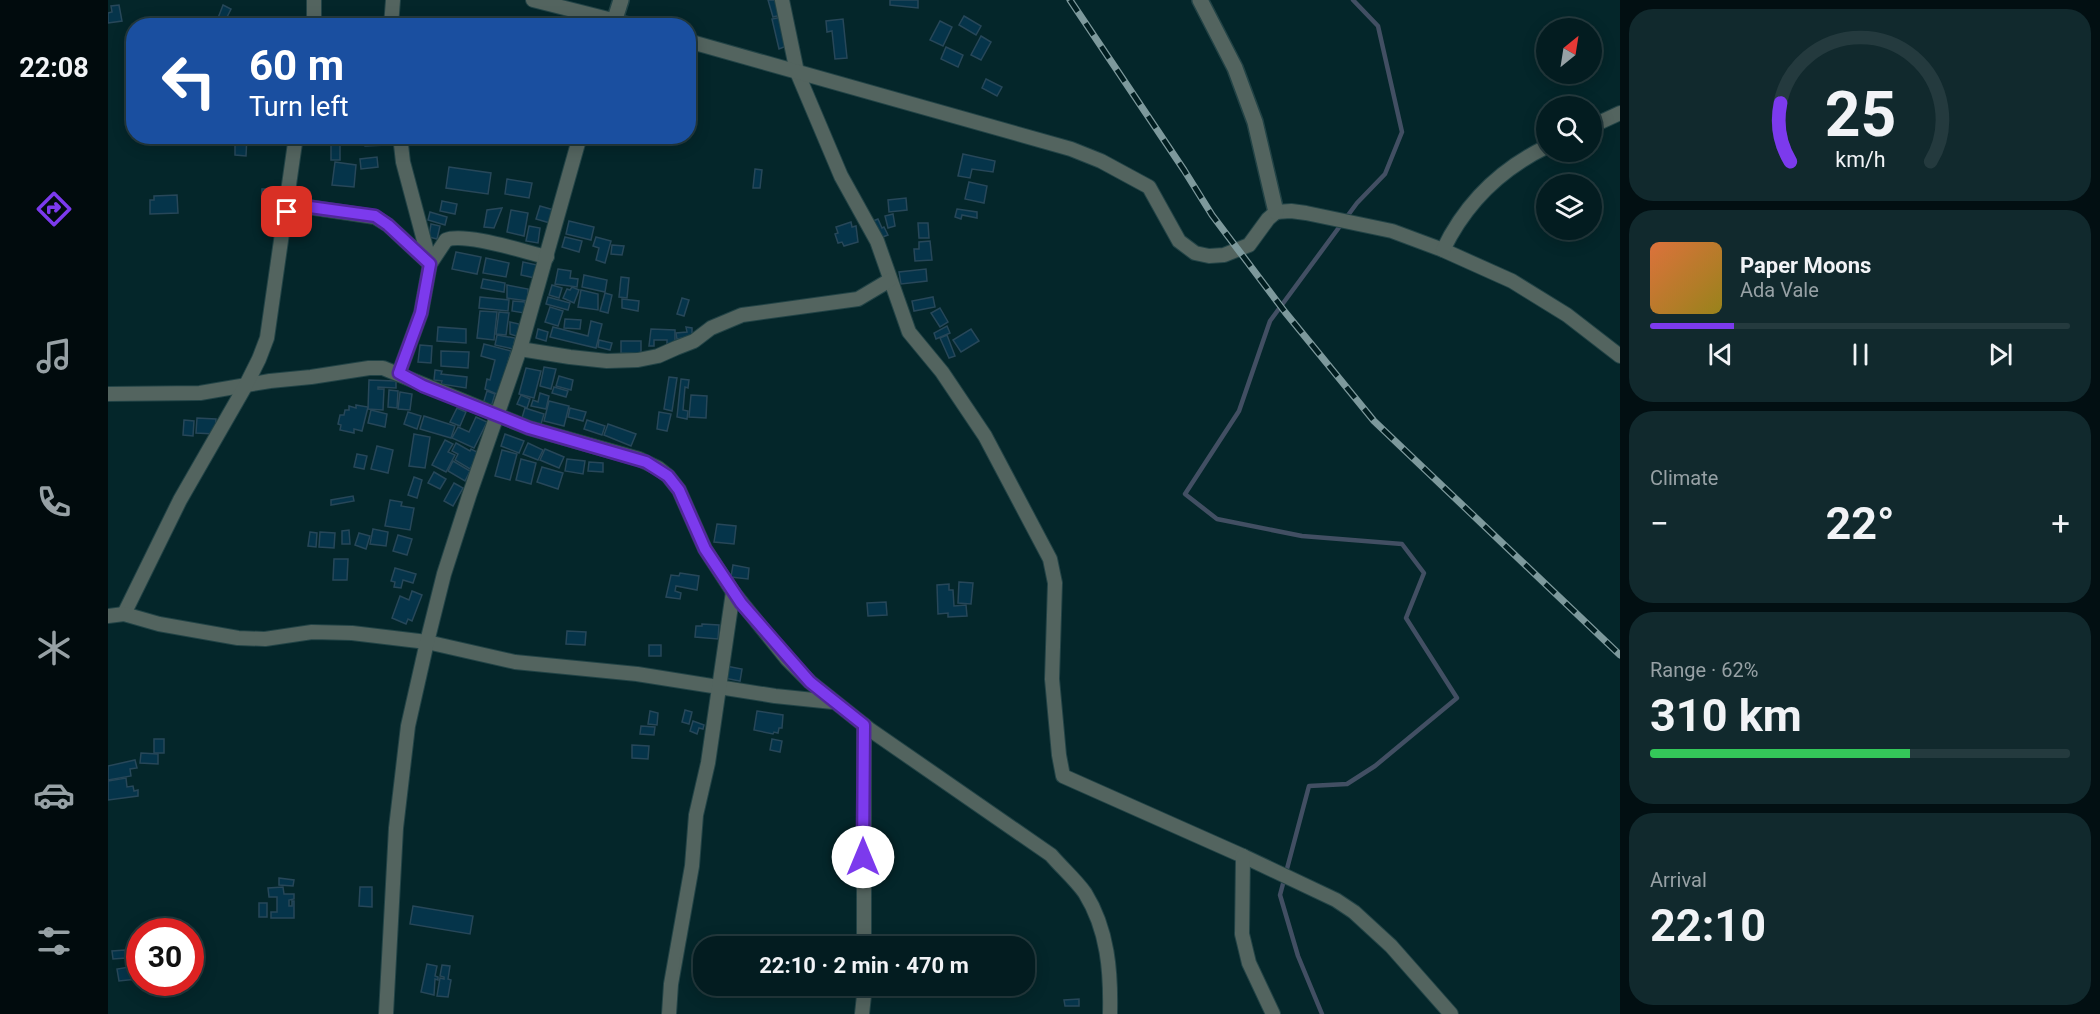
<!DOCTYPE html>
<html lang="en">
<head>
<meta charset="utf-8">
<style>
  :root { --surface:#031c20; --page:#11292d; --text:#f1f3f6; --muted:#97a1a5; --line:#243a3e; --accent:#7c3aed }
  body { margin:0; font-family:Roboto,sans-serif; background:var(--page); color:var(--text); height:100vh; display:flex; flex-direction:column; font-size:22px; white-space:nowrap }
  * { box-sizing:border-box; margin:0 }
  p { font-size:20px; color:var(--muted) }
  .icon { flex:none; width:33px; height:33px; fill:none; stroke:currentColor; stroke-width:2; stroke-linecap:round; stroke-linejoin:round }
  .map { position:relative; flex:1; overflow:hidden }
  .drawer { display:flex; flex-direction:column; gap:9px; padding:9px; background:#020f12; width:480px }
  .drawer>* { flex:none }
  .guide { position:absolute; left:18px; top:18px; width:570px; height:126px; border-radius:24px; box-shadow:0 3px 15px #0003,0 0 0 2px var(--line); background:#1a4fa0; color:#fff; overflow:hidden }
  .needle { width:39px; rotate:30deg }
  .buttons { position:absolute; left:1428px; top:18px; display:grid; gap:12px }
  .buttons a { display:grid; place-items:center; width:66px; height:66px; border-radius:50%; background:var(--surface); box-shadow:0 3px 15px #0003,0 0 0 2px var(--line); font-size:30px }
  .speed { position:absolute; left:18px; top:918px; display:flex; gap:12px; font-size:30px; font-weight:700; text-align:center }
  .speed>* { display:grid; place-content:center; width:78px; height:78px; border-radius:50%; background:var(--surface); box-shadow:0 3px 15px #0003,0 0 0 2px var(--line); line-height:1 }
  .speed .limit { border:9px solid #d22; background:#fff; color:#111 }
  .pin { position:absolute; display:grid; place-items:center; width:51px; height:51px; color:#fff; margin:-26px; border-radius:12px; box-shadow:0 3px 9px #0006 }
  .me { position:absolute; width:66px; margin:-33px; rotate:0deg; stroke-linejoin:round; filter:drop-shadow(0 0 4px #0008) }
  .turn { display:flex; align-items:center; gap:21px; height:126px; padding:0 24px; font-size:27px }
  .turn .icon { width:78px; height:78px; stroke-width:2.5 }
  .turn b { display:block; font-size:42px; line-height:51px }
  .big { font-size:45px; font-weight:700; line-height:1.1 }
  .drawer .tile { flex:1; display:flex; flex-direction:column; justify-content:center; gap:9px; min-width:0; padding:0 21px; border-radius:24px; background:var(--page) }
  .drawer .dial { align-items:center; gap:0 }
  .dial svg { height:156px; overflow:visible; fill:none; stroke:var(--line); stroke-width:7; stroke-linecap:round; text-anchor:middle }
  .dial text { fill:var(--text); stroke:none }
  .song { display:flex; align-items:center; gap:18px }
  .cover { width:72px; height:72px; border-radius:9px; background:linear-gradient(135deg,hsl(20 70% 55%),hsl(50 70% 35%)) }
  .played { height:6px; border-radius:3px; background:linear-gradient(90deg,var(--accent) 20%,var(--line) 20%) }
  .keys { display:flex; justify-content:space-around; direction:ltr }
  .heat { display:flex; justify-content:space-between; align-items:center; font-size:33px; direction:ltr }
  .charge { height:9px; border-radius:4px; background:linear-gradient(90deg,#34c759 62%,var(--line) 0) }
  .trip { position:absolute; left:585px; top:936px; width:342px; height:60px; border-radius:24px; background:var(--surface); box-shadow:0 3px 15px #0003,0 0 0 2px var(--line); font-weight:700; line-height:60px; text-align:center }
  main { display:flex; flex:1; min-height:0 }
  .menu { display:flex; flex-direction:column; width:108px; justify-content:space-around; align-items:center; background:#010b0d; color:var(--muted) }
  .menu .icon { width:42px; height:42px }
  .menu .current { color:var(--accent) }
  .menu b { font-size:27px; color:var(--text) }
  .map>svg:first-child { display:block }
</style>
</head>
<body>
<main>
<nav class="menu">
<b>22:08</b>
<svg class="icon current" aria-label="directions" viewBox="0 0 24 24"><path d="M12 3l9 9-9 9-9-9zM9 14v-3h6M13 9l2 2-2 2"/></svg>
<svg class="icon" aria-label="music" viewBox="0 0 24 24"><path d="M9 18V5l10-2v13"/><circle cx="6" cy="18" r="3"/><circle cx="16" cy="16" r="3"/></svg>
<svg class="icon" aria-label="phone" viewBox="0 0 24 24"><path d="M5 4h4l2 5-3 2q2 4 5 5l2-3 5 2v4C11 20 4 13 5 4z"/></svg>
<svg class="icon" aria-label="climate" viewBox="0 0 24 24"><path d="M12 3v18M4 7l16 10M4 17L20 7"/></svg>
<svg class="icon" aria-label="car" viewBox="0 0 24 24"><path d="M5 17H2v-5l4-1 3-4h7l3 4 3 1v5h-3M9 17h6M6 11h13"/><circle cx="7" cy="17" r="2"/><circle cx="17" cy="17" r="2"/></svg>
<svg class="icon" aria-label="filters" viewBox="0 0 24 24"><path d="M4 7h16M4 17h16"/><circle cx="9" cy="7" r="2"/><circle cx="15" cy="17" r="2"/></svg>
</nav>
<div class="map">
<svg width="1512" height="1014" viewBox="0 0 1512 1014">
  <rect width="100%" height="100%" fill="#04262a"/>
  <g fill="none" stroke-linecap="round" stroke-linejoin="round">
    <polyline stroke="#424f63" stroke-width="4.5" points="1214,1014 1190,956 1172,895 1201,786 1239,784 1267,766 1349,698 1298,618 1316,573 1294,544 1194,536 1109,519 1077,494 1131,411 1162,321 1249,203 1277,174 1294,132 1270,26 1245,0"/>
  </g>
  <g fill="#05344a" stroke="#274759" stroke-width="1.5">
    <polygon points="660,0 669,0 673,15 665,17"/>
    <polygon points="782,0 810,0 810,8 782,5"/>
    <polygon points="11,5 14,21 0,23 0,13 4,12 3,6"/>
    <polygon points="115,5 123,9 117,21 110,18"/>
    <polygon points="856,16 873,26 868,35 851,25"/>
    <polygon points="674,17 681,45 671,49 664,19"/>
    <polygon points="735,19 739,58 727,59 724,31 719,32 718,21"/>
    <polygon points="832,21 844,27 835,46 822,40"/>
    <polygon points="873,36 883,42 873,60 863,55"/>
    <polygon points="838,47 855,55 850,67 833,59"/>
    <polygon points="878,79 894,87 889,96 874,88"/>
    <polygon points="118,136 139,136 138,156 127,155 127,144 117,143"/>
    <polygon points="144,136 170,136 170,145 144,144"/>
    <polygon points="256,136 278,136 279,145 257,146"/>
    <rect x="223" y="142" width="9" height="18"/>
    <polygon points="855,154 887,161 885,172 864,169 862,178 850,176"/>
    <polygon points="269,157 270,167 253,169 252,159"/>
    <polygon points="227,162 248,165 246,187 224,185"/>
    <polygon points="341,167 383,173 380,194 338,188"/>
    <polygon points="647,169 654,170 652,188 645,188"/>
    <polygon points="399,179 424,183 421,198 397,194"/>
    <polygon points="861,182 879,186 876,203 857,199"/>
    <polygon points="154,189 175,189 176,205 154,206"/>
    <polygon points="69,195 70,213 42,214 42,200 46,200 46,196"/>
    <polygon points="798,198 799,210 781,212 780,200"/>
    <polygon points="334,201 349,204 347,214 332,211"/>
    <polygon points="432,206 446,210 442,223 428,219"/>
    <polygon points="394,208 386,228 376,227 379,210"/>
    <polygon points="849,209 869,212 869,218 854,215 853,219 847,217"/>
    <polygon points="403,210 420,213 416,236 399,232"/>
    <polygon points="322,212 339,217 337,225 320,220"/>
    <polygon points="785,214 787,226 780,228 777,216"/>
    <polygon points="770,219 774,228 776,227 780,235 772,238 765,221"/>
    <polygon points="461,221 486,227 483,240 458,234"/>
    <polygon points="743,222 744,227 748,226 750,242 736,246 734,242 730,243 727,234 730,233 728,227"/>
    <polygon points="810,223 820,223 821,238 811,238"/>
    <polygon points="323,224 332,226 329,239 321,237"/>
    <polygon points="421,226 432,228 430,243 418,241"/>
    <polygon points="457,237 474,241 471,252 454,247"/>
    <polygon points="488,237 503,241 497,263 488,260 491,248 485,246"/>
    <polygon points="822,241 824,260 807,261 806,249 811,249 811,242"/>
    <polygon points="504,245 516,246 514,255 503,254"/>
    <polygon points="348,252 373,257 369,274 344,269"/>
    <polygon points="378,258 401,263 398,277 375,273"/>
    <polygon points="415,262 429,265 427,278 413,275"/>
    <polygon points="450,269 463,271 462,278 470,279 469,287 447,284"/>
    <polygon points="818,269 819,281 793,284 791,272"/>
    <polygon points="476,275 499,280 497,292 474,287"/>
    <polygon points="513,277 521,278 519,298 511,297"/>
    <polygon points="375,279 397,283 396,292 373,288"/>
    <polygon points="399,285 420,289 420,301 399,298"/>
    <polygon points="444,285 454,288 451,298 441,295"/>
    <polygon points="464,287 471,290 466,303 455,298 459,289 462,290"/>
    <polygon points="473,290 490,294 490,310 470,307"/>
    <polygon points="497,293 504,295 500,313 492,311"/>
    <polygon points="372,297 401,300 400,311 371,308"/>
    <polygon points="440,297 462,303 460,310 438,304"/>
    <polygon points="825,297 827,307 806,311 804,301"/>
    <polygon points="574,298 581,300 576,316 569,314"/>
    <polygon points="514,299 531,301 530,311 514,308"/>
    <polygon points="405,301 417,302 416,313 404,311"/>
    <polygon points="442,307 455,311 450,326 437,322"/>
    <polygon points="832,308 840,322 832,327 823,313"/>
    <polygon points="372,311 389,312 386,340 369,338"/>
    <polygon points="391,312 401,313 398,335 388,334"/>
    <polygon points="457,319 473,320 472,329 456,328"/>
    <polygon points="483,321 494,324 488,348 442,337 445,327 480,336"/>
    <polygon points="402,322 411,324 411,337 402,334"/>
    <polygon points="839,326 842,333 828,339 826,333"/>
    <polygon points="330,327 358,329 358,343 329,341"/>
    <polygon points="578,327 584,328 584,336 569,339 568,333 579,332"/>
    <polygon points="430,329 440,332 438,341 428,338"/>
    <polygon points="543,329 567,330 567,346 559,345 559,340 546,340 546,346 541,346"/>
    <polygon points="863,329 871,341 853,352 845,340"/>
    <polygon points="389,335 407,338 405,349 387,345"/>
    <polygon points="839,335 847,356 841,358 832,338"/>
    <polygon points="491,340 504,343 502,350 490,347"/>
    <polygon points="513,341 533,341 533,354 513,353"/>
    <polygon points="376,344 403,351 391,395 377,389 379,379 382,380 387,360 373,356"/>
    <polygon points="312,345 324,346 323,363 310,362"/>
    <polygon points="333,351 361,352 360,368 333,366"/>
    <polygon points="436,367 448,369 443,389 432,386"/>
    <polygon points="418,368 433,371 426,398 411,394"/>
    <polygon points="327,370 334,371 333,374 359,377 358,388 333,384 334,381 326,380"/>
    <polygon points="451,376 465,380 463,390 448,386"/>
    <polygon points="561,377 569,378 564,411 556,409"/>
    <polygon points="573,379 581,380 580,388 577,387 575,410 580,411 579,419 569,417"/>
    <polygon points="261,380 288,381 288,388 270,387 270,389 276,389 275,410 260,409"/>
    <polygon points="446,387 460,391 458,397 444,393"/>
    <polygon points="281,390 290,391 289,408 280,407"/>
    <polygon points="379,391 387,394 383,407 375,404"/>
    <polygon points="292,392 304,394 302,410 290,409"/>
    <polygon points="432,393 441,396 438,409 423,406 425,400 430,402"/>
    <polygon points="413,395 422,399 419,408 409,404"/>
    <polygon points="583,395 599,396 598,418 581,417"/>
    <polygon points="441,401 461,406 456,426 436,421"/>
    <polygon points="248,405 260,407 254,431 246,429 246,433 232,430 233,425 230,424 232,415 236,415 237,410 241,410 241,406 248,408"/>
    <polygon points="349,408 358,412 352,426 342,422"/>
    <polygon points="417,408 436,414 433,424 418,420 413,421"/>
    <polygon points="462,408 478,412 475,421 460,417"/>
    <polygon points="263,410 279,414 277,427 260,423"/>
    <polygon points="300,412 313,416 309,429 296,424"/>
    <polygon points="551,412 563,414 559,431 549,429"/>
    <polygon points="316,416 347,426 343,438 312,429"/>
    <polygon points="368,417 379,422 366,448 344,438 350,427 361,432"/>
    <polygon points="89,418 108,419 107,434 88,433"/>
    <polygon points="76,420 86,421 85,436 75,435"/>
    <polygon points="479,420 497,426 494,435 476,429"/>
    <polygon points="500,424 528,434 523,446 496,435"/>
    <polygon points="306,434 322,437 317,468 301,466"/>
    <polygon points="397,434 416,441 411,453 393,446"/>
    <polygon points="337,440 345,444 340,452 347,455 338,472 324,465"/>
    <polygon points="348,443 362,451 363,449 371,453 362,469 347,460 350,454 344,451"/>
    <polygon points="420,443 435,450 430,460 415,454"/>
    <polygon points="269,446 285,450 280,473 263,469"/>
    <polygon points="437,449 456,457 451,468 432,460"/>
    <polygon points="394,450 409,454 402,480 387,476"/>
    <polygon points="249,454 259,456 256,469 246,467"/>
    <polygon points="413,459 428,463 423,484 408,480"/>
    <polygon points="459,459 477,461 475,474 457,471"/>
    <polygon points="345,461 362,471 357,481 340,471"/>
    <polygon points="481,462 495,463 495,472 480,471"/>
    <polygon points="434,467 455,473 450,489 429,482"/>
    <polygon points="326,472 338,479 332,489 320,483"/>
    <polygon points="306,477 314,480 309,498 300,495"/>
    <polygon points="346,483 355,488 345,506 336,501"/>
    <polygon points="245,496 246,501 223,505 223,500"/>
    <polygon points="282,500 294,502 293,506 306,508 302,530 277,526"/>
    <polygon points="609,524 628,526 626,544 606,542"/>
    <polygon points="265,529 280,532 278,546 262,544"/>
    <polygon points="241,530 242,544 234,544 234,531"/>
    <polygon points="202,532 209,533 208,547 200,546"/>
    <polygon points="212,532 227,533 226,548 211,547"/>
    <polygon points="251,533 262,536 258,549 247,545"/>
    <polygon points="290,535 304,539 299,555 285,551"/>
    <polygon points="226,559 240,559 239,580 225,580"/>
    <polygon points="625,565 641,568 640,579 623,577"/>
    <polygon points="287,568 308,574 305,583 295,580 293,588 286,587 287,582 283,581"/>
    <polygon points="572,573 591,576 589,590 568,586 567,591 573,593 572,599 558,597 563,575 571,576"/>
    <polygon points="851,582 865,583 863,604 850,603"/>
    <polygon points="841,584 841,590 845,590 846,606 858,605 859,616 840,617 840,613 830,614 829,585"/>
    <polygon points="304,591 314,595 304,621 300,619 298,624 284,618 292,596 301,600"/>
    <polygon points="778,602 779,615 760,616 759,603"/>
    <polygon points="594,624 611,625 610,639 587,637 588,626 594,626"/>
    <polygon points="459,631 478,632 477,645 458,644"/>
    <rect x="541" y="645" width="12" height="11"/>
    <polygon points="618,666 634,669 632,681 616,678"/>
    <polygon points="577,710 584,712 581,724 574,722"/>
    <polygon points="542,711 550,713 549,725 540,724"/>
    <polygon points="649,711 675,715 674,728 671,728 670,733 666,732 665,734 646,730"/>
    <polygon points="585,721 596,725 595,729 591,728 589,734 582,731"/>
    <polygon points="533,726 547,727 546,735 532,734"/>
    <rect x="46" y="739" width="10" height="14"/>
    <polygon points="664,739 674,741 672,752 662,750"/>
    <polygon points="524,745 541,746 540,759 524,758"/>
    <polygon points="33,753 50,754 50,764 32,763"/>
    <polygon points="27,760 29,768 22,769 23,776 0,780 0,766"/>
    <polygon points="18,778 19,787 25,786 26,791 30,790 30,796 0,800 0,781"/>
    <polygon points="171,878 186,880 185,886 171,885"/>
    <polygon points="175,887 176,894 186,894 186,899 181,900 181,906 184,906 184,901 186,901 186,918 163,918 163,912 169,912 169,897 161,897 160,888"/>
    <polygon points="252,887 264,887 264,907 251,906"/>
    <rect x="151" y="903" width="8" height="14"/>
    <polygon points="305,906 365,916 362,934 302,924"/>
    <polygon points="17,950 18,958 5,959 4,951"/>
    <polygon points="319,964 329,966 327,976 330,977 330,980 327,979 326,995 313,992"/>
    <polygon points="334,965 342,966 340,979 343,980 340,997 329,996 332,978 336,979 336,977 332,976"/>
    <polygon points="27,966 29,979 11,981 9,969"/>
    <polygon points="971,999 971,1006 957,1006 956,1000"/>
  </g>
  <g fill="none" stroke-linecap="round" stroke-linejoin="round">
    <defs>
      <g id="minor">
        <polyline points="425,0 528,26"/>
        <polyline points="674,0 689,72 733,176 769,241 801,332 834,372 877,436 942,559 947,583 944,679 951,755 955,776 1135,856 1228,900 1246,912 1283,946 1343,1014"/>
        <polyline points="206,26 206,0"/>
        <polyline points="283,26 285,0"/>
        <polyline points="580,41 963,149 993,161 1041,187 1071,241 1087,253 1101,256 1116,255 1141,245 1160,219 1168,212 1183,211 1198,213 1284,231 1335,250 1404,281 1459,315 1512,356"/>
        <polyline points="1484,126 1512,113"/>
        <polyline points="292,136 295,162 322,263"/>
        <polyline points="180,204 267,217 280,225 322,264"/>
        <path d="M1335 250C1357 204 1393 169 1438 147"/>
        <polyline points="412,349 462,357 499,361 530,360 550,356 568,348 586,341 603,328 634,315 750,299 782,280"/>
        <path d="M291 373 313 313 322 264 338 240C356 232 417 252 439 257"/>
        <path d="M0 394 92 393 162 381 203 377 261 368H275L421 428 531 459 550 468 560 476 571 490 597 549 625 592 679 659 702 682 761 729 943 855C954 868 967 879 977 893 1000 930 1003 972 1002 1014"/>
        <polyline points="16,614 72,500 138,385 151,359 159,338 188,136"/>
        <polyline points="0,616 16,614 51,624 130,638 157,639 204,632 244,633 319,642 407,662 529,674 667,696 725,702"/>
        <polyline points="756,725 756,946"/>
        <polyline points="1135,856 1134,934 1141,963 1165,1014"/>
        <polyline points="278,1014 288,828 300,726 319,642 336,574 361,496 412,349 472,136"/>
        <polyline points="561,1014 563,984 584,866 588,815 600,763 625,592"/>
        <polyline points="754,1014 757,986"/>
      </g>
      <g id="tertiary">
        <polyline points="1092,0 1127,68 1147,122 1168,212"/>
        <polyline points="507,19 513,0"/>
      </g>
    </defs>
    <use href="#minor" stroke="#224346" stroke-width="16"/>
    <use href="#tertiary" stroke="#224346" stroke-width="18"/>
    <use href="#minor" stroke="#53645f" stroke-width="14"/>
    <use href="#tertiary" stroke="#53645f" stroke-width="15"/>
    <defs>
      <polyline id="rail" points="962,0 1076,170 1104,215 1177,312 1266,421 1512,655"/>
    </defs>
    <use href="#rail" stroke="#7d999c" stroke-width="7"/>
    <use href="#rail" stroke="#001d20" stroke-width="4.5" stroke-dasharray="14" stroke-linecap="butt"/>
  </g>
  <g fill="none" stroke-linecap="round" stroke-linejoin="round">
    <defs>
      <polyline id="route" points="179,212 180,204 267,216 280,225 322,264 313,313 291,373 315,386 421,428 538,462 560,476 571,490 597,549 633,603 702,682 756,725 755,857"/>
    </defs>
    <use href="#route" stroke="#51269a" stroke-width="15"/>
    <use href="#route" stroke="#7c3aed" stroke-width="10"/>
  </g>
</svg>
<div class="buttons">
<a><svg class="needle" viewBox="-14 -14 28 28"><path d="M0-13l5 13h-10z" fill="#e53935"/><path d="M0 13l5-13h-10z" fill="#97a1a5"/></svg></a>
<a><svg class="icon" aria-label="search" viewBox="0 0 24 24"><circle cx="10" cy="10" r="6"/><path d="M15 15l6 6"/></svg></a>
<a><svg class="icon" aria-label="layers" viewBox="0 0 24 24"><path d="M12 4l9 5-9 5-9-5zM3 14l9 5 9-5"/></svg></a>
</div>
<div class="speed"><div class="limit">30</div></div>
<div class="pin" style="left:179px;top:212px;background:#d93025"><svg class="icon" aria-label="arrive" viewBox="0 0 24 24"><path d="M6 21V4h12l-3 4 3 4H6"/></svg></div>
<svg class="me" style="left:755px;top:857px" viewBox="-20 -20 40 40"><circle r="19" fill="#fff"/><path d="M0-13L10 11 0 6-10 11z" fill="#7c3aed"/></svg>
<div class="trip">22:10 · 2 min · 470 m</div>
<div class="guide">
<div class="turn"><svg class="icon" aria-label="left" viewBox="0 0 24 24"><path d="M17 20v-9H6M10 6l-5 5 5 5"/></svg><div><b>60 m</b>Turn left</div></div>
</div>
</div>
<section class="drawer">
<div class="tile dial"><svg viewBox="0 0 100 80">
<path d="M14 69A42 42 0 1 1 86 69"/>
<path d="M14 69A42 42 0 0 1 9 39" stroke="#7c3aed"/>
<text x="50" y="56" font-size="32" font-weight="700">25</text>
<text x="50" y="72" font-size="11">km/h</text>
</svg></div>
<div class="tile">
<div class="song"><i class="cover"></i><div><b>Paper Moons</b><p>Ada Vale</p></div></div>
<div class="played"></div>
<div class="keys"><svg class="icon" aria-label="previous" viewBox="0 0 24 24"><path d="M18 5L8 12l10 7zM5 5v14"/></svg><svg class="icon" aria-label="pause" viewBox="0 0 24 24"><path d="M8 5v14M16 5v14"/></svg><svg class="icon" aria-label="next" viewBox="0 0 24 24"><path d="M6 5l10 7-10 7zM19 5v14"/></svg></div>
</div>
<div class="tile"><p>Climate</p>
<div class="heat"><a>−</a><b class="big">22°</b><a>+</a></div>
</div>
<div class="tile"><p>Range · 62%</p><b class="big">310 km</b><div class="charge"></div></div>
<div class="tile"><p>Arrival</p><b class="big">22:10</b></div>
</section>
</main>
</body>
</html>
